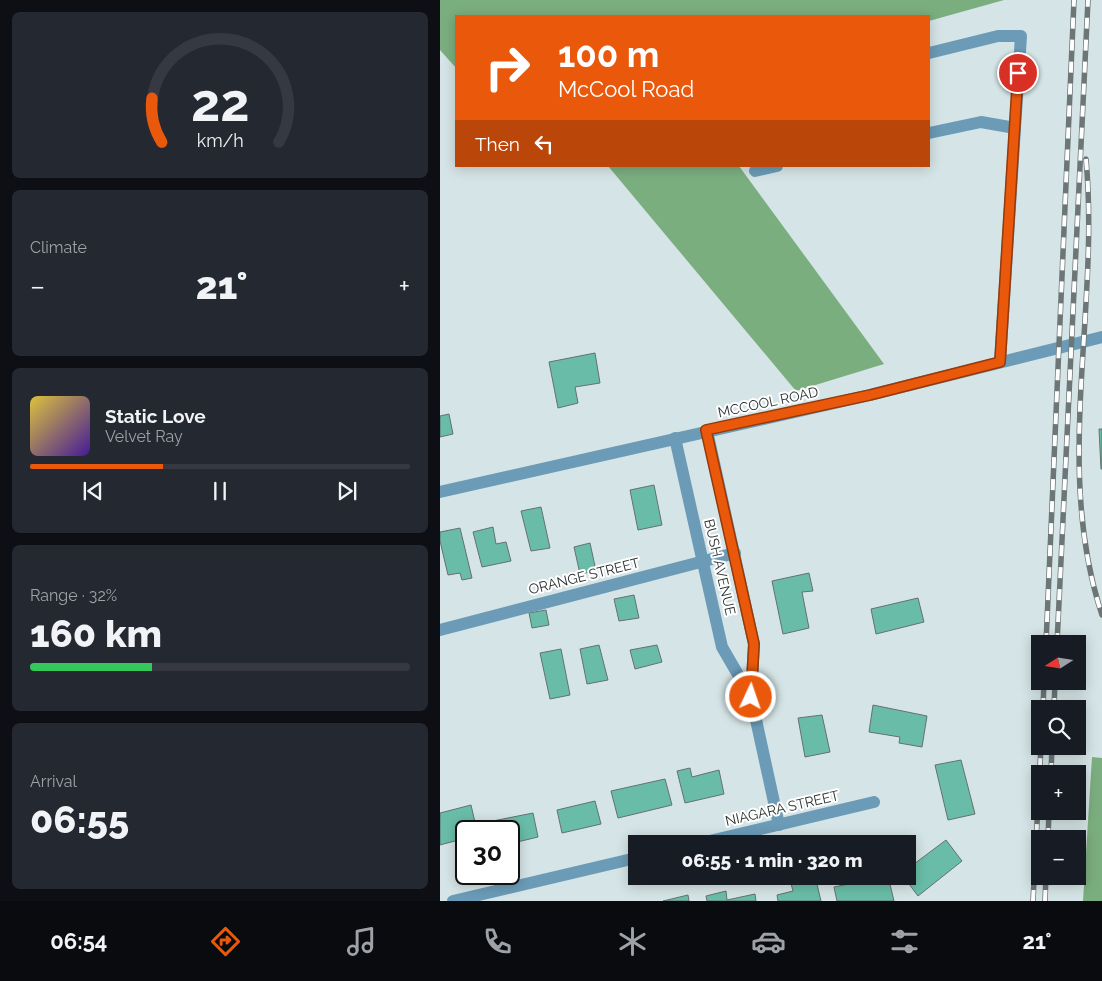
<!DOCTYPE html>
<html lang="en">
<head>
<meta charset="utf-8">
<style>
  :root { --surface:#171b24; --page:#242831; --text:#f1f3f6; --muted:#9ea1a6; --line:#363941; --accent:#ea580c }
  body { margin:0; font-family:Raleway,sans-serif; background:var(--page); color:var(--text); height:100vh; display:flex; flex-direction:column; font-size:19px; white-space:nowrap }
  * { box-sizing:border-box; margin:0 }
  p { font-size:16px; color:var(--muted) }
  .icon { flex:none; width:28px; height:28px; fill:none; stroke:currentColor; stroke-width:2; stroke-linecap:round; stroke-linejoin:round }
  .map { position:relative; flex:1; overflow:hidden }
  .drawer { display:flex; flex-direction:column; gap:12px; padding:12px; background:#0d0f14; width:440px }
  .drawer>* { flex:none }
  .guide { position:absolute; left:15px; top:15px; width:475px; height:152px; border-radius:0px; box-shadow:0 2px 12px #0003; background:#ea580c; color:#fff; overflow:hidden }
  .needle { width:32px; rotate:258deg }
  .fabs { position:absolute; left:591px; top:635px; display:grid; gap:10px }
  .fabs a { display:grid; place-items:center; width:55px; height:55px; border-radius:0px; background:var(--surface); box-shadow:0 2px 12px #0003; font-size:25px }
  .speed { position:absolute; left:15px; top:820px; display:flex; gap:10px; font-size:25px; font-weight:700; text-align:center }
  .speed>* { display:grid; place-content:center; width:65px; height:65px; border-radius:50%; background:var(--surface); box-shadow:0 2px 12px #0003; line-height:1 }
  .speed .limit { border:2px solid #111; border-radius:8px; background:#fff; color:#111 }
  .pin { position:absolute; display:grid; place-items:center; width:42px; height:42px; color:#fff; margin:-21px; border:2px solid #fff; border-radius:50%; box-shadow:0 1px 5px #0007 }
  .me { position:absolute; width:55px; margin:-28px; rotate:3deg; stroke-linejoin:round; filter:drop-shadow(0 0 4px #0008) }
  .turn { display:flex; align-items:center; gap:18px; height:105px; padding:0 20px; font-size:22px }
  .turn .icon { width:65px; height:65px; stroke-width:2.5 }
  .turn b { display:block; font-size:35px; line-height:42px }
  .then { display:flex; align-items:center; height:48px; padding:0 20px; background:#0003; gap:10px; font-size:19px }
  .big { font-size:38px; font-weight:800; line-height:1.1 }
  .drawer .tile { flex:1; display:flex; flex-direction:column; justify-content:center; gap:8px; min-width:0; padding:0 18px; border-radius:8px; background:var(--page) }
  .drawer .dial { align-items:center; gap:0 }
  .dial svg { height:130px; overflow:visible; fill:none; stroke:var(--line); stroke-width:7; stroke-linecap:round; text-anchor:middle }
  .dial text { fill:var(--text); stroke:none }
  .song { display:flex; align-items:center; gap:15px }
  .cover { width:60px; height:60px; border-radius:8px; background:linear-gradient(135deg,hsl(50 70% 55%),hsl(260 70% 35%)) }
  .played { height:5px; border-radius:2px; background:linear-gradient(90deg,var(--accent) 35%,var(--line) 35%) }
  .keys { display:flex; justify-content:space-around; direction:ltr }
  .heat { display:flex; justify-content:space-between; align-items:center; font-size:28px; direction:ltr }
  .charge { height:8px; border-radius:4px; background:linear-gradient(90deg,#34c759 32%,var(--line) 0) }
  .trip { position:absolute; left:188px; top:835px; width:288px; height:50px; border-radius:0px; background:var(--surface); box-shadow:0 2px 12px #0003; font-weight:800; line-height:50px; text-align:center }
  .dock { display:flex; height:80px; justify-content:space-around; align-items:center; background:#090b0e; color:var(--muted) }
  .dock .icon { width:35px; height:35px }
  .dock .selected { color:var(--accent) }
  .dock b { font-size:22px; color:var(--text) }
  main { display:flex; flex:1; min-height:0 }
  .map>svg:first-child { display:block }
</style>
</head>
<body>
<main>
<section class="drawer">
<div class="tile dial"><svg viewBox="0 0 100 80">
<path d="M14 69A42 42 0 1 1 86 69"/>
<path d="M14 69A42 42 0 0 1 8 42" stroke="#ea580c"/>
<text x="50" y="56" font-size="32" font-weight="700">22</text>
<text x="50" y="72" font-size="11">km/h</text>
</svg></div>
<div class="tile"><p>Climate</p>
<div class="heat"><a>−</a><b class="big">21°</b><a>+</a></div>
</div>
<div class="tile">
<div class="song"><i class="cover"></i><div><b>Static Love</b><p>Velvet Ray</p></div></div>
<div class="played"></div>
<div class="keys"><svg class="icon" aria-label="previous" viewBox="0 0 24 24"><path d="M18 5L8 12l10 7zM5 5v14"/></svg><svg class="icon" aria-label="pause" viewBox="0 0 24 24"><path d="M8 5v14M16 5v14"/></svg><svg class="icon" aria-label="next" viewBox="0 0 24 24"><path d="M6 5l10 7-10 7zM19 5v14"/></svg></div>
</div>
<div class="tile"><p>Range · 32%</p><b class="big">160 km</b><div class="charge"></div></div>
<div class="tile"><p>Arrival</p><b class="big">06:55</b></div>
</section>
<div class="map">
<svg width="662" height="901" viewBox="0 0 662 901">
  <rect width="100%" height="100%" fill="#d5e4e6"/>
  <g fill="#7bae7f">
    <polygon points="0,0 564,0 489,21 489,16 16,16 16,68 0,50"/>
    <polygon points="168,166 299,166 444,364 356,391"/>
    <polygon points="652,757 662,758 662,901 643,901"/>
  </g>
  <g fill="#69bda8" stroke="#65716d">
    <polygon points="155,353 160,383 135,387 138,403 118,408 109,362"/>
    <polygon points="9,414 13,434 0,437 0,416"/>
    <polygon points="659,429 662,429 662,469 661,469"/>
    <polygon points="214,485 222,525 198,530 190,490"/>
    <polygon points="101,507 110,548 91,551 81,511"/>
    <polygon points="53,527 56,544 66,542 71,561 42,567 33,532"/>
    <polygon points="20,528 32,578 22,580 20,573 8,575 0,541 0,532"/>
    <polygon points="150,543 156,571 140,574 134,547"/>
    <polygon points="369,573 373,591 362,592 369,628 343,634 332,581"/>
    <polygon points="194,595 199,618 179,621 174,599"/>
    <polygon points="478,598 484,622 436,634 431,609"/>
    <polygon points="106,610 109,625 92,628 89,613"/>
    <polygon points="159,645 168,680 147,684 140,649"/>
    <polygon points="217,645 222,662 195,669 190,650"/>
    <polygon points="121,649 130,695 110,699 100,653"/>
    <polygon points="433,705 487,716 482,747 459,743 460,737 429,732"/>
    <polygon points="382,715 390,752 365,757 358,718"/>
    <polygon points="521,760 535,814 508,820 495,765"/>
    <polygon points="250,768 252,777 279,770 284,794 245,803 237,771"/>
    <polygon points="225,779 232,805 178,818 171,791"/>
    <polygon points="155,801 161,824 122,833 117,810"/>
    <polygon points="31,805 37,831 26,831 26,838 0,845 0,813"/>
    <polygon points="93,813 98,837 69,844 69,831 55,831 53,821"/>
    <polygon points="506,840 522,861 478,896 463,876 466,876 466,870"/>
    <polygon points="349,876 375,876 381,901 338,901 337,895 353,891"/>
    <polygon points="448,876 454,901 397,901 394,887"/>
    <polygon points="286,891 287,900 315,894 316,901 267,901 266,896"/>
    <polygon points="248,895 249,901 223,901"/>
  </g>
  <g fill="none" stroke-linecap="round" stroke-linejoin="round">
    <g stroke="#6b9bb7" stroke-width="12">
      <polyline points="489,53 558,36 581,36 575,128"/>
      <polyline points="489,133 541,122 575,128 560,362"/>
      <polyline points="315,171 337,166"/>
      <polyline points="267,431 314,644 311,697 339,825"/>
      <polyline points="235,438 282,647 311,697"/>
      <polyline points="0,492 430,395 662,337"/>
      <polyline points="0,630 295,553"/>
      <polyline points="257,844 434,802"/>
      <polyline points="13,901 196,858"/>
    </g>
    <defs>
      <g id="rail">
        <path d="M646 159C660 312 613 467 662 615"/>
        <polyline points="606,644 634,0"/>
        <polyline points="617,644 648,0"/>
        <polyline points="603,709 604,681"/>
        <polyline points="614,709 615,681"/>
        <polyline points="611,774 612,746"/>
        <polyline points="608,839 609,811"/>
        <polyline points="593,901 601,746"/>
        <polyline points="605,901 606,876"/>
      </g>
    </defs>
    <use href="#rail" stroke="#6c7676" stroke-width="5.5"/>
    <use href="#rail" stroke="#fff" stroke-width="4" stroke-dasharray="11" stroke-linecap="butt"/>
  </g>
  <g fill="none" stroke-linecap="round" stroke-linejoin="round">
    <defs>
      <polyline id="route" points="311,697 314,644 266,430 430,395 560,362 578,73"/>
    </defs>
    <use href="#route" stroke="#983908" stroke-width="12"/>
    <use href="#route" stroke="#ea580c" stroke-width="9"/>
  </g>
  <g text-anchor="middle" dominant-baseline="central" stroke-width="4" stroke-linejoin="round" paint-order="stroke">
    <g font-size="14" fill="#2b3131" stroke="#fff">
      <text transform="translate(328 402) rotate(-12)">MCCOOL ROAD</text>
      <text transform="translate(280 567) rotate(77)">BUSH AVENUE</text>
      <text transform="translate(144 576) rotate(-14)">ORANGE STREET</text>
      <text transform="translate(342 808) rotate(-13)">NIAGARA STREET</text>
    </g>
  </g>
</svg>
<div class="fabs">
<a><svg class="needle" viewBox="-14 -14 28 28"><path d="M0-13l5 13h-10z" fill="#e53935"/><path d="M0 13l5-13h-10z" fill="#9ea1a6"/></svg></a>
<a><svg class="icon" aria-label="search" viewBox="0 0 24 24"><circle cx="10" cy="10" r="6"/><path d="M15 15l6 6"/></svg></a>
<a>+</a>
<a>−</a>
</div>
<div class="speed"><div class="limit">30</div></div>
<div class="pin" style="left:578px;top:73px;background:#d93025"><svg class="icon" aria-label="arrive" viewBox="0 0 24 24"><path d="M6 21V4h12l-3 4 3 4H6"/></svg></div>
<svg class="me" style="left:311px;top:697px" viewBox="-20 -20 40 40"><circle r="17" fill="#ea580c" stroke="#fff" stroke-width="3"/><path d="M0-11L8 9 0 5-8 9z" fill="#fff"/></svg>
<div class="trip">06:55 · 1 min · 320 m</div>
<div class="guide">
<div class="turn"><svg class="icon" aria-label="right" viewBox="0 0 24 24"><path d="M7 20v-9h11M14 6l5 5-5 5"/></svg><div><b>100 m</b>McCool Road</div></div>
<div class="then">Then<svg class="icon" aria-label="left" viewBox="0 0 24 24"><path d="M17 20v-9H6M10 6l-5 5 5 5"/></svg></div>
</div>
</div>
</main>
<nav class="dock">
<b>06:54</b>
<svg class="icon selected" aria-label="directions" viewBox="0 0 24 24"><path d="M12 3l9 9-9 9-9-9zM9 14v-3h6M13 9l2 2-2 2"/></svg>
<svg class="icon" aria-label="music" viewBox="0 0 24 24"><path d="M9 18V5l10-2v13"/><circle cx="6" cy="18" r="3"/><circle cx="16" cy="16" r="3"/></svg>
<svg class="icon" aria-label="phone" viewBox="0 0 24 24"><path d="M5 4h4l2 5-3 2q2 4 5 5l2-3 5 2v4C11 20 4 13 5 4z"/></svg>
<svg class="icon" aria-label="climate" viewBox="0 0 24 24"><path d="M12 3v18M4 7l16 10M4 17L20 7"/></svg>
<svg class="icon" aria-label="car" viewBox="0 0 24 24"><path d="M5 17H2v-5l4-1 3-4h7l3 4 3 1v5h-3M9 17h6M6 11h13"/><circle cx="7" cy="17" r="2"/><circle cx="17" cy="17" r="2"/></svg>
<svg class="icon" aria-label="filters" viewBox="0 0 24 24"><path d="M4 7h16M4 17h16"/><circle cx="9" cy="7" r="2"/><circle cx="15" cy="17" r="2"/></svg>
<b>21°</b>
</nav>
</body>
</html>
